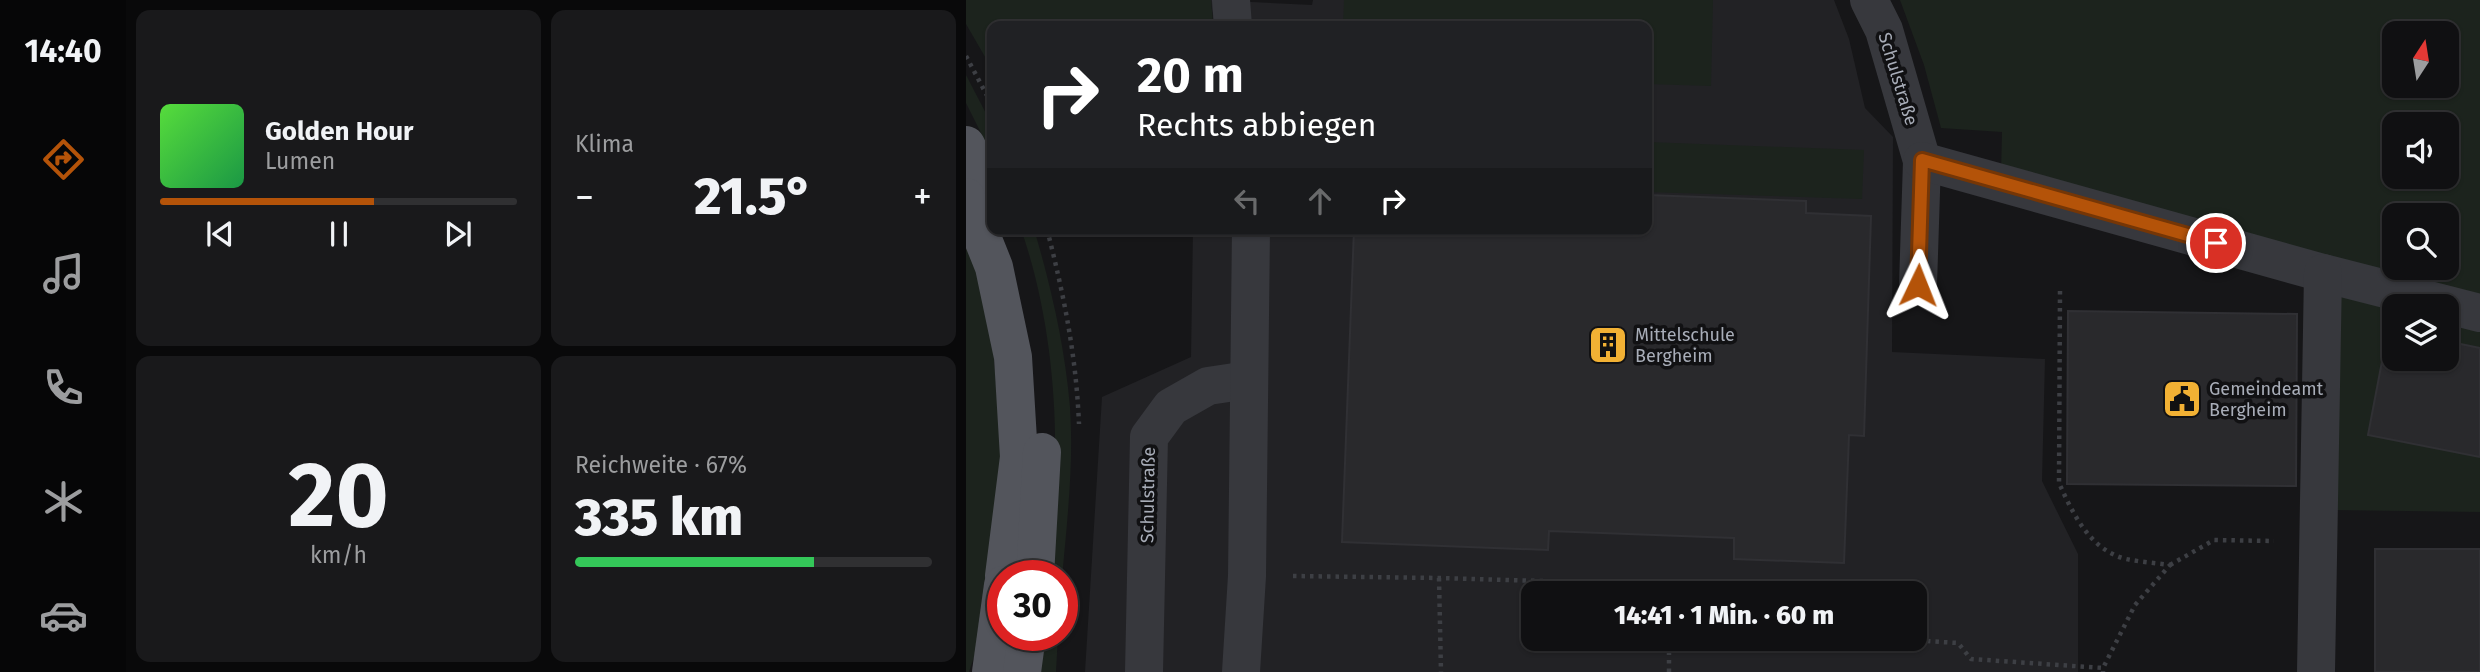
<!DOCTYPE html>
<html lang="de">
<head>
<meta charset="utf-8">
<style>
  :root { --surface:#101012; --page:#19191b; --text:#f1f3f6; --muted:#9c9d9f; --line:#303032; --accent:#b45309 }
  body { margin:0; font-family:"Fira Sans",sans-serif; background:var(--page); color:var(--text); height:100vh; display:flex; flex-direction:column; font-size:26px; white-space:nowrap }
  * { box-sizing:border-box; margin:0 }
  p { font-size:23px; color:var(--muted) }
  .icon { flex:none; width:38px; height:38px; fill:none; stroke:currentColor; stroke-width:2; stroke-linecap:round; stroke-linejoin:round }
  .map { position:relative; flex:1; overflow:hidden }
  .side { display:flex; flex-direction:column; gap:10px; padding:10px; background:#09090a; width:840px }
  .side>* { flex:none }
  .banner { position:absolute; left:21px; top:21px; width:665px; height:214px; border-radius:14px; box-shadow:0 2px 5px #0004,0 0 0 2px var(--line); background:#202124; color:#fff; overflow:hidden }
  .needle { width:46px; rotate:12deg }
  .controls { position:absolute; left:1416px; top:21px; display:grid; gap:14px }
  .controls a { display:grid; place-items:center; width:77px; height:77px; border-radius:14px; background:var(--surface); box-shadow:0 2px 5px #0004,0 0 0 2px var(--line); font-size:35px }
  .speed { position:absolute; left:21px; top:560px; display:flex; gap:14px; font-size:35px; font-weight:700; text-align:center }
  .speed>* { display:grid; place-content:center; width:91px; height:91px; border-radius:50%; background:var(--surface); box-shadow:0 2px 5px #0004,0 0 0 2px var(--line); line-height:1 }
  .speed .limit { border:10px solid #d22; background:#fff; color:#111 }
  .pin { position:absolute; display:grid; place-items:center; width:60px; height:60px; color:#fff; margin:-30px; border:4px solid #fff; border-radius:50%; box-shadow:0 2px 7px #0007 }
  .me { position:absolute; width:77px; margin:-38px; rotate:2deg; stroke-linejoin:round; filter:drop-shadow(0 0 5px #0008) }
  .turn { display:flex; align-items:center; gap:24px; height:147px; padding:0 35px; font-size:32px }
  .turn .icon { width:91px; height:91px; stroke-width:2.5 }
  .turn b { display:block; font-size:49px; line-height:60px }
  .lanes { display:flex; align-items:center; height:66px; padding:0 35px; background:#0003; justify-content:center; gap:35px; direction:ltr }
  .lanes .off { opacity:.35 }
  .big { font-size:52px; font-weight:800; line-height:1.1 }
  .side .tile { flex:1; display:flex; flex-direction:column; justify-content:center; gap:10px; min-width:0; padding:0 24px; border-radius:14px; background:var(--page) }
  .side .dial { align-items:center; gap:0 }
  .dial b { font-size:91px; line-height:1 }
  .song { display:flex; align-items:center; gap:21px }
  .cover { width:84px; height:84px; border-radius:10px; background:linear-gradient(135deg,hsl(110 70% 55%),hsl(140 70% 35%)) }
  .played { height:7px; border-radius:4px; background:linear-gradient(90deg,var(--accent) 60%,var(--line) 60%) }
  .keys { display:flex; justify-content:space-around; direction:ltr }
  .heat { display:flex; justify-content:space-between; align-items:center; font-size:38px; direction:ltr }
  .charge { height:10px; border-radius:5px; background:linear-gradient(90deg,#34c759 67%,var(--line) 0) }
  .side .tiles { flex:1; display:grid; gap:10px; grid-template-columns:repeat(2,1fr) }
  .trip { position:absolute; left:555px; top:581px; width:406px; height:70px; border-radius:14px; background:var(--surface); box-shadow:0 2px 5px #0004,0 0 0 2px var(--line); font-weight:800; line-height:70px; text-align:center }
  main { display:flex; flex:1; min-height:0 }
  .tabs { display:flex; flex-direction:column; width:126px; justify-content:space-around; align-items:center; background:#060607; color:var(--muted) }
  .tabs .icon { width:49px; height:49px }
  .tabs .on { color:var(--accent) }
  .tabs b { font-size:32px; color:var(--text) }
  .map>svg:first-child { display:block }
</style>
</head>
<body>
<main>
<nav class="tabs">
<b>14:40</b>
<svg class="icon on" aria-label="directions" viewBox="0 0 24 24"><path d="M12 3l9 9-9 9-9-9zM9 14v-3h6M13 9l2 2-2 2"/></svg>
<svg class="icon" aria-label="music" viewBox="0 0 24 24"><path d="M9 18V5l10-2v13"/><circle cx="6" cy="18" r="3"/><circle cx="16" cy="16" r="3"/></svg>
<svg class="icon" aria-label="phone" viewBox="0 0 24 24"><path d="M5 4h4l2 5-3 2q2 4 5 5l2-3 5 2v4C11 20 4 13 5 4z"/></svg>
<svg class="icon" aria-label="climate" viewBox="0 0 24 24"><path d="M12 3v18M4 7l16 10M4 17L20 7"/></svg>
<svg class="icon" aria-label="car" viewBox="0 0 24 24"><path d="M5 17H2v-5l4-1 3-4h7l3 4 3 1v5h-3M9 17h6M6 11h13"/><circle cx="7" cy="17" r="2"/><circle cx="17" cy="17" r="2"/></svg>
</nav>
<section class="side">
<div class="tiles">
<div class="tile">
<div class="song"><i class="cover"></i><div><b>Golden Hour</b><p>Lumen</p></div></div>
<div class="played"></div>
<div class="keys"><svg class="icon" aria-label="previous" viewBox="0 0 24 24"><path d="M18 5L8 12l10 7zM5 5v14"/></svg><svg class="icon" aria-label="pause" viewBox="0 0 24 24"><path d="M8 5v14M16 5v14"/></svg><svg class="icon" aria-label="next" viewBox="0 0 24 24"><path d="M6 5l10 7-10 7zM19 5v14"/></svg></div>
</div>
<div class="tile"><p>Klima</p>
<div class="heat"><a>−</a><b class="big">21.5°</b><a>+</a></div>
</div>
<div class="tile dial"><b>20</b><p>km/h</p></div>
<div class="tile"><p>Reichweite · 67%</p><b class="big">335 km</b><div class="charge"></div></div>
</div>
</section>
<div class="map">
<svg width="1514" height="672" viewBox="0 0 1514 672">
  <rect width="100%" height="100%" fill="#161618"/>
  <path fill="#222225" fill-rule="evenodd" d="M245 0 346 5 347 0H868L883 39 899 108 927 137 926 352 1079 359 1076 481 1112 554V672H119L136 397 225 357 227 229H681V26H248ZM567 593H948V639H567Z"/>
  <g fill="#1c231d" fill-rule="evenodd">
    <polygon points="0,0 245,0 247,22 200,26 26,26 26,69 0,24"/>
    <polygon points="378,0 747,0 745,86 681,84 681,26 377,26"/>
    <path d="M934 0H1514V298L1035 172 1036 132 975 128 958 65ZM1428 33H1480V86H1428ZM1428 124H1480V177H1428ZM1428 215H1480V268H1428Z"/>
    <polygon points="0,75 26,125 26,155 0,103"/>
    <polygon points="681,142 898,150 896,199 681,192"/>
    <path d="M55 229H68C85 286 99 347 104 407 108 463 101 522 96 578V576H82C84 540 88 504 89 468 91 389 81 304 55 229Z"/>
    <polygon points="0,240 12,269 26,335 38,483 23,611 3,672 0,672"/>
    <polygon points="1369,296 1428,306 1428,359 1480,359 1481,316 1514,324 1514,512 1364,510"/>
    <polygon points="76,635 92,635 90,672 73,672"/>
  </g>
  <g fill="#29292c" stroke="#303034" stroke-width="2">
    <polygon points="681,195 840,201 840,213 905,216 898,436 883,435 878,563 768,559 768,538 583,531 582,550 376,542 388,229 681,229"/>
    <polygon points="1102,311 1331,314 1330,486 1101,484"/>
    <polygon points="1422,330 1428,331 1428,359 1480,359 1480,341 1514,348 1514,457 1402,435"/>
    <rect x="1409" y="549" width="105" height="123"/>
  </g>
  <g fill="none" stroke-linecap="round" stroke-linejoin="round">
    <g stroke="#3d3f44" stroke-width="4.5" stroke-dasharray="3.5 5" stroke-linecap="butt">
      <polyline points="0,56 26,105"/>
      <path d="M81 229C98 296 110 354 113 424"/>
      <path d="M1094 291 1093 483C1107 514 1124 550 1160 559 1174 562 1190 563 1204 565L1169 605 1137 668"/>
      <polyline points="1204,565 1248,540 1308,541"/>
      <polyline points="327,576 473,578 923,591 923,593"/>
      <polyline points="473,578 475,672"/>
      <polyline points="927,639 992,643 1005,659 1137,668 1137,672"/>
      <polyline points="703,672 703,639"/>
    </g>
    <g stroke="#37383d" stroke-width="38">
      <polyline points="265,0 267,26"/>
      <polyline points="903,0 918,30 956,161 952,285"/>
      <polyline points="956,161 1357,273 1514,313"/>
      <polyline points="178,672 183,437 205,407 242,386 282,380"/>
      <polyline points="275,672 281,576 285,229"/>
      <polyline points="1350,672 1357,273"/>
    </g>
    <g stroke="#53555c" stroke-width="38">
      <polyline points="0,145 26,196"/>
      <polyline points="0,197 28,267 47,357 53,457 38,576"/>
      <polyline points="69,576 76,452"/>
      <polyline points="25,672 37,585"/>
      <polyline points="56,672 61,635"/>
    </g>
  </g>
  <g fill="none" stroke-linecap="round" stroke-linejoin="round">
    <defs>
      <polyline id="route" points="952,285 956,160 1250,243"/>
    </defs>
    <use href="#route" stroke="#753606" stroke-width="18"/>
    <use href="#route" stroke="#b45309" stroke-width="12"/>
  </g>
  <defs>
    <symbol id="building-square" viewBox="-11 -11 22 22"><rect x="-9" y="-9" width="18" height="18" rx="4" fill="#f2b134" stroke="#111113"/><path d="M-4-6H4V6H1V3H-1V6H-4ZM-2.5-4.3h1.7v1.8h-1.7ZM.8-4.3h1.7v1.8H.8ZM-2.5-1h1.7V.8h-1.7ZM.8-1h1.7V.8H.8Z" fill="#111"/></symbol>
    <symbol id="civic-square" viewBox="-11 -11 22 22"><rect x="-9" y="-9" width="18" height="18" rx="4" fill="#f2b134" stroke="#111113"/><path d="M-.6-6.5H3V-4.5H.6V-3L4-1V1h2V6H-6V1h2V-1L-.6-3ZM-1.2 2.5V6h2.4V2.5Z" fill="#111"/></symbol>
  </defs>
  <g fill-rule="evenodd">
    <use href="#building-square" x="620" y="323" width="44" height="44"/>
    <use href="#civic-square" x="1194" y="377" width="44" height="44"/>
  </g>
  <g text-anchor="middle" dominant-baseline="central" stroke-width="7" stroke-linejoin="round" paint-order="stroke">
    <g font-size="18" fill="#a8adb8" stroke="#111113">
      <text transform="translate(932 79) rotate(73)">Schulstraße</text>
      <text transform="translate(182 495) rotate(-89)">Schulstraße</text>
    </g>
    <g font-size="18" fill="#a8adb8" stroke="#111113" text-anchor="start">
      <text x="669" y="335">Mittelschule<tspan x="669" dy="21">Bergheim</tspan></text>
      <text x="1243" y="389">Gemeindeamt<tspan x="1243" dy="21">Bergheim</tspan></text>
    </g>
  </g>
</svg>
<div class="controls">
<a><svg class="needle" viewBox="-14 -14 28 28"><path d="M0-13l5 13h-10z" fill="#e53935"/><path d="M0 13l5-13h-10z" fill="#9c9d9f"/></svg></a>
<a><svg class="icon" aria-label="sound" viewBox="0 0 24 24"><path d="M4 9h4l5-4v14l-5-4H4zM17 9q2 3 0 6"/></svg></a>
<a><svg class="icon" aria-label="search" viewBox="0 0 24 24"><circle cx="10" cy="10" r="6"/><path d="M15 15l6 6"/></svg></a>
<a><svg class="icon" aria-label="layers" viewBox="0 0 24 24"><path d="M12 4l9 5-9 5-9-5zM3 14l9 5 9-5"/></svg></a>
</div>
<div class="speed"><div class="limit">30</div></div>
<div class="pin" style="left:1250px;top:243px;background:#d93025"><svg class="icon" aria-label="arrive" viewBox="0 0 24 24"><path d="M6 21V4h12l-3 4 3 4H6"/></svg></div>
<svg class="me" style="left:952px;top:285px" viewBox="-20 -20 40 40"><path d="M0-17L14 15 0 8-14 15z" fill="#b45309" stroke="#fff" stroke-width="4"/></svg>
<div class="trip">14:41 · 1 Min. · 60 m</div>
<div class="banner">
<div class="turn"><svg class="icon" aria-label="right" viewBox="0 0 24 24"><path d="M7 20v-9h11M14 6l5 5-5 5"/></svg><div><b>20 m</b>Rechts abbiegen</div></div>
<div class="lanes"><svg class="icon off" aria-label="left" viewBox="0 0 24 24"><path d="M17 20v-9H6M10 6l-5 5 5 5"/></svg><svg class="icon off" aria-label="ahead" viewBox="0 0 24 24"><path d="M12 20V5M6 11l6-6 6 6"/></svg><svg class="icon" aria-label="right" viewBox="0 0 24 24"><path d="M7 20v-9h11M14 6l5 5-5 5"/></svg></div>
</div>
</div>
</main>
</body>
</html>
